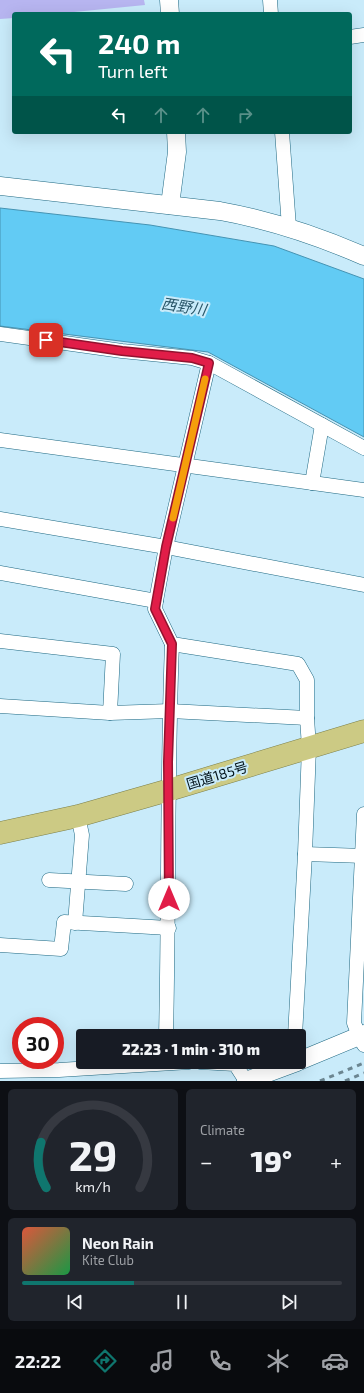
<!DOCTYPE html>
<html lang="en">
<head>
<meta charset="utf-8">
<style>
  :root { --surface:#171b24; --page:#20242c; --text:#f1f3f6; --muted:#9ea1a6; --line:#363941; --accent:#0f766e }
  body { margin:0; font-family:"Exo 2","Noto Sans JP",sans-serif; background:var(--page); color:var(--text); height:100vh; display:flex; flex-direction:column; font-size:15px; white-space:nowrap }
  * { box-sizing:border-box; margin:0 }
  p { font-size:13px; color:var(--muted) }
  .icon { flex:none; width:22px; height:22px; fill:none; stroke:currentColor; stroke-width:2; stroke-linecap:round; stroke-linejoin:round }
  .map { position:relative; height:1081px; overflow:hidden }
  .side { display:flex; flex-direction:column; gap:8px; padding:8px; background:#0d0f14; flex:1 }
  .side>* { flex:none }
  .banner { position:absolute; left:12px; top:12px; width:340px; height:122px; border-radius:4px; box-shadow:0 4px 16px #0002; background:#00695c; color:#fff; overflow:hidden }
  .speed { position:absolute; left:12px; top:1017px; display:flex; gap:8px; font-size:20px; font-weight:700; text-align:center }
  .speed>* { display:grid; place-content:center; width:52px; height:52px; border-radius:50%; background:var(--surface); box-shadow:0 4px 16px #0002; line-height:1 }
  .speed .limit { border:6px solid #d22; background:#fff; color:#111 }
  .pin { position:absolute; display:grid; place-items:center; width:34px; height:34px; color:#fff; margin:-17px; border-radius:8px; box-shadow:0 2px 6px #0006 }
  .me { position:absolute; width:44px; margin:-22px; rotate:0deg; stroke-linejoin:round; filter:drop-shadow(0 0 3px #0008) }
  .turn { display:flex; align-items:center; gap:14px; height:84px; padding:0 20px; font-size:18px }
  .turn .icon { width:52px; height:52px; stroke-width:2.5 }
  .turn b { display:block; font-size:28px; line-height:34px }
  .lanes { display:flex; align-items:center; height:38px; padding:0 20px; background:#0003; justify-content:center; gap:20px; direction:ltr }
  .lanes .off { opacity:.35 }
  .big { font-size:30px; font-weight:800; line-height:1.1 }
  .side .widget { flex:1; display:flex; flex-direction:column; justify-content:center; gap:6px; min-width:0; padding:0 14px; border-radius:6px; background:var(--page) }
  .side .dial { align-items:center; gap:0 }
  .dial svg { height:104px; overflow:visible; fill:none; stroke:var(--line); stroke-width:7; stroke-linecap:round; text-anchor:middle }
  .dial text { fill:var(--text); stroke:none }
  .song { display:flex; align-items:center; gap:12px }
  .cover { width:48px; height:48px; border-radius:6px; background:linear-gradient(135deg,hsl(10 70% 55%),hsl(140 70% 35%)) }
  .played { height:4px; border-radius:2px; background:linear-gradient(90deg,var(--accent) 35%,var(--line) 35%) }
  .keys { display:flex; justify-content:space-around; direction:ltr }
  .heat { display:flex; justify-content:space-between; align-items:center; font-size:22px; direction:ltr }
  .side .tiles { flex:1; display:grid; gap:8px; grid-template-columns:1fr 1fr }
  .widget:last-child { grid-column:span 2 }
  .trip { position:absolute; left:76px; top:1029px; width:230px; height:40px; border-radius:4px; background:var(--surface); box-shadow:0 4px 16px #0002; font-weight:800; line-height:40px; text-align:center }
  .tab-bar { display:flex; height:64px; justify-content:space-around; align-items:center; background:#090b0e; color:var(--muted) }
  .tab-bar .icon { width:28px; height:28px }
  .tab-bar .active { color:var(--accent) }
  .tab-bar b { font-size:18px; color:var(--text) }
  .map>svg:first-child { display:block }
</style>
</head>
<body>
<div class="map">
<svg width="364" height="1081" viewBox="0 0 364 1081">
  <rect width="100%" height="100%" fill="#c9ebfa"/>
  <polygon fill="#b7b5f0" points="0,0 144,0 145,5 54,14 14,14 14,18 0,19"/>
  <polygon fill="#62cbf4" stroke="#4593b2" points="0,208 150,225 274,246 364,279 364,437 208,352 0,326"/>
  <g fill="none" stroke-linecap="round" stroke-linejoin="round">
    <defs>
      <g id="minor">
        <polyline points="270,0 271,14"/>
        <polyline points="350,37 364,35"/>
        <polyline points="282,132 289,227"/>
        <polyline points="0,334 122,351 192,358 209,363 364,448"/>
        <polyline points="209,363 166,547 156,601 155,609 172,644 298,664 307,680 307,718 309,747 305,854 295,1036"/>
        <polyline points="0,440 364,490"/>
        <polyline points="312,483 322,425"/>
        <polyline points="0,519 166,547 364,585"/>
        <polyline points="0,573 156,601"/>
        <polyline points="0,641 113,654 110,713"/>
        <polyline points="0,706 110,713 170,711 307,718"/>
        <polyline points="364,814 354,1023 359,1036 364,1045"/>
        <polyline points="305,854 364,856"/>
        <polyline points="49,880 126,884"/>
        <polyline points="75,923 82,835 78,816"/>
        <polyline points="0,945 61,949 64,922 169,928"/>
        <path d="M166 1036C169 905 167 774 172 644"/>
        <polyline points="200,1062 235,1064 246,1081"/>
        <polyline points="0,1071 59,1070 189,1062"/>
      </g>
      <g id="tertiary">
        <polyline points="169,0 170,14"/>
        <path d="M0 186 220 211C270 220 318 236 364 256"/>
        <polyline points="170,205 177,152 176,132"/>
        <polyline points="299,1061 364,1034"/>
        <polyline points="246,1081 297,1062"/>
      </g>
      <polyline id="trunk" points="0,833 78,816 169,790 364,731"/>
    </defs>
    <use href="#minor" stroke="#1e6882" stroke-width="15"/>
    <use href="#tertiary" stroke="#1e6882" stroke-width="19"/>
    <use href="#trunk" stroke="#7d804b" stroke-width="23"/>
    <use href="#minor" stroke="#fff" stroke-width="14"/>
    <use href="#tertiary" stroke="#fff" stroke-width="18"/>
    <use href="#trunk" stroke="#ccca84" stroke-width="22"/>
    <g stroke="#6c8691" stroke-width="3" stroke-dasharray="5 5" stroke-linecap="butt">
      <polyline points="320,1081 364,1063"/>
      <polyline points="345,1081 364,1073"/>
    </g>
  </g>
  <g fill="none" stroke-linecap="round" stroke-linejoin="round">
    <defs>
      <polyline id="route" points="46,340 122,351 192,358 209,363 166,547 155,609 172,644 168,762 169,899"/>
    </defs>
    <use href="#route" stroke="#92132f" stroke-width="10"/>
    <use href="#route" stroke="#e11d48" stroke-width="7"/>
    <polyline stroke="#f59e0b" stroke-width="7" points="173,518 205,379"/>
  </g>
  <g text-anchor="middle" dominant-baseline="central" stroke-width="4" stroke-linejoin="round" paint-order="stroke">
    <g font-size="14" fill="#001118" stroke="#c9ebfa">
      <text transform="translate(217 775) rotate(-17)">国道185号</text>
    </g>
    <g font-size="15" font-style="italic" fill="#295668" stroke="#c9ebfa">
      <text transform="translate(184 306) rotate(9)">西野川</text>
    </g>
  </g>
</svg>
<div class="speed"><div class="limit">30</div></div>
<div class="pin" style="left:46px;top:340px;background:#d93025"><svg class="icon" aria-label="arrive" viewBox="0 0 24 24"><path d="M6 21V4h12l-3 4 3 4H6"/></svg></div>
<svg class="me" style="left:169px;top:899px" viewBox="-20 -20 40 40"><circle r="19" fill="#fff"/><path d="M0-13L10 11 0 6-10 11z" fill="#e11d48"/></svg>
<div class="trip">22:23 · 1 min · 310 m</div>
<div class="banner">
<div class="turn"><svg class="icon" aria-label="left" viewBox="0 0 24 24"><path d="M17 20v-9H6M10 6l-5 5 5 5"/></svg><div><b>240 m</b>Turn left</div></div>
<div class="lanes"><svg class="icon" aria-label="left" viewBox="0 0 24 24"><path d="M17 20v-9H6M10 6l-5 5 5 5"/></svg><svg class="icon off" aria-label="ahead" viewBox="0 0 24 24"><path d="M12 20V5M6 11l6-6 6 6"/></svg><svg class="icon off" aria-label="ahead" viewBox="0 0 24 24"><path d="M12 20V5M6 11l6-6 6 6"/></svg><svg class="icon off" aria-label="right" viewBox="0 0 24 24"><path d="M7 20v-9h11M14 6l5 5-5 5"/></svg></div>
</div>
</div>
<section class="side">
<div class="tiles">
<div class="widget dial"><svg viewBox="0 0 100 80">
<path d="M14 69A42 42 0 1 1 86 69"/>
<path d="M14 69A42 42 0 0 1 10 34" stroke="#0f766e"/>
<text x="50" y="56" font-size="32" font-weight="700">29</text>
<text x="50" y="72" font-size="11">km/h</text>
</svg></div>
<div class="widget"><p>Climate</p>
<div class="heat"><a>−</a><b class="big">19°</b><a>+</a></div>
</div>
<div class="widget">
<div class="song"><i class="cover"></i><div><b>Neon Rain</b><p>Kite Club</p></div></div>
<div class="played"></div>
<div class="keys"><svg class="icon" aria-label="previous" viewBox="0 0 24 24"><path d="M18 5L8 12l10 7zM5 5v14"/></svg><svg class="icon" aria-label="pause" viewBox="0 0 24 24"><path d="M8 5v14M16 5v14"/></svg><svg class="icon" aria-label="next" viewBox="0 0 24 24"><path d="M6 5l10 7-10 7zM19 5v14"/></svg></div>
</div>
</div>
</section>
<nav class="tab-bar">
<b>22:22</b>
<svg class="icon active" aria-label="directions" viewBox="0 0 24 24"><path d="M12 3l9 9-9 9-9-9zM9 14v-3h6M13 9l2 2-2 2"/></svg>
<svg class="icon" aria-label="music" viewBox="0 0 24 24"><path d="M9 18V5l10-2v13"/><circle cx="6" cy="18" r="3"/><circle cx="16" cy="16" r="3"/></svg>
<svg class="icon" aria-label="phone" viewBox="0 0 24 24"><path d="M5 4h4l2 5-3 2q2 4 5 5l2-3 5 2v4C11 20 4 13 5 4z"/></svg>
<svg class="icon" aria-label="climate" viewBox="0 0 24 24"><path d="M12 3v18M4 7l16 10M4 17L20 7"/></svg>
<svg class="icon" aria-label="car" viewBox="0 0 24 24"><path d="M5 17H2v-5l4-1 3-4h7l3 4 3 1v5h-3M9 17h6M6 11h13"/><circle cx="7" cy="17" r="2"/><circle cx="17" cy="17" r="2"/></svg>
</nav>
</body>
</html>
